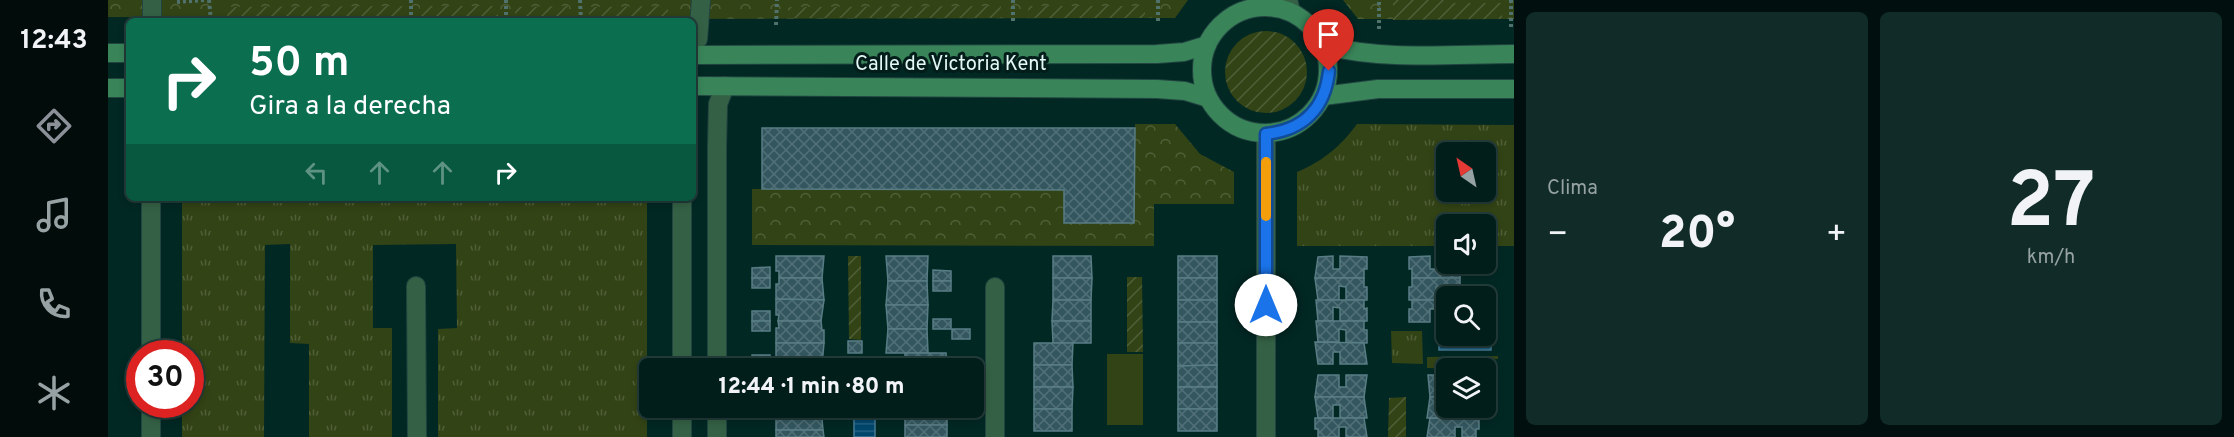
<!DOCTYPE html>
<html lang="es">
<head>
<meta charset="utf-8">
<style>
  :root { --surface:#021e1b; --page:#102b28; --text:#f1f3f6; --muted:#96a2a3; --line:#233c3a; --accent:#8c9099 }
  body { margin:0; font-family:Overpass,sans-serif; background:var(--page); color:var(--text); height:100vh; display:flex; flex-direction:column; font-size:22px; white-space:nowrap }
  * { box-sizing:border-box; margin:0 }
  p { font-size:20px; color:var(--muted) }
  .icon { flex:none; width:33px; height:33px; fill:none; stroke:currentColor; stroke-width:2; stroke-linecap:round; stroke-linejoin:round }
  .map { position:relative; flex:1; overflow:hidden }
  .sheet { display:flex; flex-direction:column; gap:12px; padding:12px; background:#01100f; width:720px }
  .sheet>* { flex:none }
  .top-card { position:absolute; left:18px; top:18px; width:570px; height:183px; border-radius:9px; box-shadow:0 3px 9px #0003,0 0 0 2px var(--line); background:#0b6e4f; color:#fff; overflow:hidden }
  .needle { width:39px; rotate:326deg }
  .fabs { position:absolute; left:1328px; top:142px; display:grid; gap:12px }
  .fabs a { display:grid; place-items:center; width:60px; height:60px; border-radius:9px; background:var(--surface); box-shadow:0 3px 9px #0003,0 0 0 2px var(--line); font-size:30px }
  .speed { position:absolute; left:18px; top:340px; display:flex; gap:12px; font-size:30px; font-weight:700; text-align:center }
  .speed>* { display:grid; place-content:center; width:78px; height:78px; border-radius:50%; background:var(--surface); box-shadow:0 3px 9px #0003,0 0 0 2px var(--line); line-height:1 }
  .speed .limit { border:9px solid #d22; background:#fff; color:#111 }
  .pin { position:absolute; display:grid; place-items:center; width:51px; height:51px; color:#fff; margin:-62px -26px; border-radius:50% 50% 50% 0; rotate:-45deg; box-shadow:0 0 6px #0007 }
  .pin .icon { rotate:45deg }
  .me { position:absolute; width:66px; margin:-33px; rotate:0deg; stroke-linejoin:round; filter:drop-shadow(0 0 4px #0008) }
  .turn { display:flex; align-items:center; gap:21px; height:126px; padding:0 24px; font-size:27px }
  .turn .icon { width:78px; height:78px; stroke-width:2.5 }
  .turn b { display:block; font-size:42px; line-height:51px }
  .lanes { display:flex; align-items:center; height:57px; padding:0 24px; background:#0003; justify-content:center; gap:30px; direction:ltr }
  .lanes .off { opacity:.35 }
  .big { font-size:45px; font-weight:800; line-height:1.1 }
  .sheet .widget { flex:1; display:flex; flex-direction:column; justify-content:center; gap:9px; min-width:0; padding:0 21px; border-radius:9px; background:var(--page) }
  .sheet .dial { align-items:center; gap:0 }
  .dial b { font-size:78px; line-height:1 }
  .heat { display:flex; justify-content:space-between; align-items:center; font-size:33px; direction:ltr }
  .sheet .tiles { flex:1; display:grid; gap:12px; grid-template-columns:repeat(2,1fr) }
  .trip { position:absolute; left:531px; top:358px; width:345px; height:60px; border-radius:9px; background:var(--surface); box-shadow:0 3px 9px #0003,0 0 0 2px var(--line); font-weight:800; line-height:60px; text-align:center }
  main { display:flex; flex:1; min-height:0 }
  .tabs { display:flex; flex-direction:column; width:108px; justify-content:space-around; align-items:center; background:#010c0b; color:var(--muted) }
  .tabs .icon { width:42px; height:42px }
  .tabs .selected { color:var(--accent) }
  .tabs b { font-size:27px; color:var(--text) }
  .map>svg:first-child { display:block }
</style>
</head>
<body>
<main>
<nav class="tabs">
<b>12:43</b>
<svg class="icon selected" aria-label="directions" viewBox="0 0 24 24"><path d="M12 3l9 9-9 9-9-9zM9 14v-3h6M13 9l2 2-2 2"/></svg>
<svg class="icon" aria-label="music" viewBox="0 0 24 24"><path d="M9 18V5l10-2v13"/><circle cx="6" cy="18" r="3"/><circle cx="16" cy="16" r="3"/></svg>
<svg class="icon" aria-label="phone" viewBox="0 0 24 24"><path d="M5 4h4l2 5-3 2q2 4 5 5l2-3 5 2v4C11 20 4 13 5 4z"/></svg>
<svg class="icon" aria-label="climate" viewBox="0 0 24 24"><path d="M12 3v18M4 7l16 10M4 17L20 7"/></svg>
</nav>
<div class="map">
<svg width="1406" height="437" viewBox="0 0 1406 437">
  <defs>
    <pattern id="grass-tufts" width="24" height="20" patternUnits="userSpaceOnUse" patternTransform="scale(1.5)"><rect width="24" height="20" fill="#324315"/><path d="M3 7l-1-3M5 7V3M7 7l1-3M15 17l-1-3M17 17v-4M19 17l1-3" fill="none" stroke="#505f38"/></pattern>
    <pattern id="park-crowns" width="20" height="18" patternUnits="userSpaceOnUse" patternTransform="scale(1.5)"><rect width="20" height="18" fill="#324315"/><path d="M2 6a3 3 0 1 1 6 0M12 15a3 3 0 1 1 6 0" fill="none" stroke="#505f38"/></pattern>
    <pattern id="garden-furrows" width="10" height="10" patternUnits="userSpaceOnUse" patternTransform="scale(1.5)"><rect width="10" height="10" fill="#324315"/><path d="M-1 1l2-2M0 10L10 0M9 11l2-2" fill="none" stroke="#505f38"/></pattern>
    <pattern id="water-rules" width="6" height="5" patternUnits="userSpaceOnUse" patternTransform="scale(1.5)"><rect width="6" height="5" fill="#00466c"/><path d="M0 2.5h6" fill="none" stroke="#256182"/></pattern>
    <pattern id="building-cross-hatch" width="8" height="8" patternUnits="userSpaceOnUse" patternTransform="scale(1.5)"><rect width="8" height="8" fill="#34575f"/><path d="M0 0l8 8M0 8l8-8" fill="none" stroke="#517077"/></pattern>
  </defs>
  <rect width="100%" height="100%" fill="#022824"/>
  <g fill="url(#grass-tufts)" fill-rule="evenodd">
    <path d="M1249 124 1406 125V246H1377V225H1338V246H1189V172C1215 161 1232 147 1249 124ZM1338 153H1377V192H1338Z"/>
    <polygon points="74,198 539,198 539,437 330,437 330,329 349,328 348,244 265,245 265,328 284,328 284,437 201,437 201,344 182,343 182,244 157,245 156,437 74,437 74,405 82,405 82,354 74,354"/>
    <polygon points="1283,331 1314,331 1315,364 1284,363"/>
    <polygon points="1390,356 1390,359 1381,359 1381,369 1319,368 1319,357"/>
  </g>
  <g fill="url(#park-crowns)">
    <polygon points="0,0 1080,0 1067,18 560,19 0,17"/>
    <polygon points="1235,0 1406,0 1406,19 1250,19"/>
    <polygon points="1027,124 1067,124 1092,154 1126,172 1126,204 1046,204 1046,246 644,245 644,189 956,190 956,223 1026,223"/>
  </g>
  <g fill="url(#garden-furrows)">
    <polygon points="1285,0 1336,0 1336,3 1394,3 1394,19 1285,20"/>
    <polygon points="294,6 294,18 119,17 120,7"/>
    <polygon points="312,6 390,6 390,18 311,18"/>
    <polygon points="461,6 461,19 407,18 407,7"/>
    <polygon points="560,6 560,19 481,18 481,7"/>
    <polygon points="893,6 892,18 680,18 680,7"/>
    <polygon points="920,6 1037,6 1037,18 921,18"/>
    <circle cx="1158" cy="72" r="41"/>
    <polygon points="740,256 753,256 753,340 741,339"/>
    <polygon points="1034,277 1035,352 1019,352 1019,277"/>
    <polygon points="1298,397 1298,437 1280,437 1281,398"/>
  </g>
  <rect fill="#324315" x="999" y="354" width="36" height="71"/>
  <g fill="url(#water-rules)" stroke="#447b95" stroke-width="1.5">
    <rect x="1331" y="336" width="52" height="14"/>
    <rect x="746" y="408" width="21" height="29"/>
  </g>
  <g fill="url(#building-cross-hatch)" stroke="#597d85" stroke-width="1.5">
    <polygon points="654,128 1027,128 1026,223 956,223 956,190 654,189"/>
    <polygon points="668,256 716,256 714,278 671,278 671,271 668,271"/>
    <polygon points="778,256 820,256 819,281 780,281"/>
    <polygon points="945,256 983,256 984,278 945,278"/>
    <rect x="1070" y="256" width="39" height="22"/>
    <polygon points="1225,256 1225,269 1232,269 1232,256 1259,257 1259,269 1256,269 1256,278 1207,278 1210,257"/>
    <polygon points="1322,256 1322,269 1329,269 1329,257 1338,257 1338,264 1350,264 1349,267 1353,267 1352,278 1304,278 1304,269 1301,269 1301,257"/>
    <polygon points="662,267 662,278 644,278 644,268"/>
    <polygon points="825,270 843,271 843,281 825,281"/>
    <rect x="644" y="278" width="18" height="10"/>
    <polygon points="671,278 714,278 716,300 668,299 668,284 671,284"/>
    <polygon points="945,278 984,278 983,300 945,300"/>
    <rect x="1070" y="278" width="39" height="22"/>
    <polygon points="1207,278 1256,278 1256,287 1259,287 1259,300 1238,300 1238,287 1231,286 1231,300 1210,300"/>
    <polygon points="1304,278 1352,278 1352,289 1350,289 1350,297 1338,297 1338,300 1335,300 1335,287 1328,287 1328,300 1301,300 1301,287 1304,287"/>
    <polygon points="780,281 819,281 820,305 778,305"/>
    <rect x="825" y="281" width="18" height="10"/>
    <polygon points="668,299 716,300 713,321 670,321 671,315 668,315"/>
    <polygon points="945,300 983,300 983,321 944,321"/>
    <rect x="1070" y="300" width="39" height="22"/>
    <polygon points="1208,300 1256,300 1256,309 1259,308 1259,321 1232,321 1232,308 1225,307 1225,321 1210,321"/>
    <polygon points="1304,300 1338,300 1338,322 1329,322 1329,309 1322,309 1322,322 1301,322 1301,309 1304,309"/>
    <polygon points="778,305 820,305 819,329 780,329"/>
    <rect x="644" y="311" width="18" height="10"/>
    <rect x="825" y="319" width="18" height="10"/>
    <rect x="644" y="321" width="18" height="10"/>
    <polygon points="670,321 713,321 714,330 716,330 716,343 668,343 668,328 671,328"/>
    <polygon points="944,321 983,321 983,343 945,343"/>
    <polygon points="1208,321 1256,321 1256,330 1259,330 1259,343 1238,342 1238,330 1231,329 1231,342 1210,342"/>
    <rect x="1070" y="322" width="39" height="21"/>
    <polygon points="780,329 819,329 820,353 778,353"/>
    <rect x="844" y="329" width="18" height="10"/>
    <rect x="740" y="341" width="14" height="12"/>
    <polygon points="1207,342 1256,343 1259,364 1232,364 1232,352 1225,352 1225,364 1210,364"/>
    <polygon points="668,343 716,343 714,365 671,365 670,358 668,358"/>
    <polygon points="926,343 965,343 964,365 926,365"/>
    <polygon points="1070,343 1109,343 1109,365 1070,366"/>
    <polygon points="797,353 838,353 839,369 797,369"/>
    <rect x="644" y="355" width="18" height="10"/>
    <polygon points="671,365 714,365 714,369 670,369"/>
    <polygon points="926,365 964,365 965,387 926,387"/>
    <polygon points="1109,365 1109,387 1070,387 1070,366"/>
    <polygon points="1210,375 1231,375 1231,387 1238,387 1238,375 1259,375 1256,397 1207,397"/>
    <polygon points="1320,375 1338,375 1338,397 1322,397"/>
    <polygon points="926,387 965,387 964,409 926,409"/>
    <rect x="1070" y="387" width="39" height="22"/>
    <polygon points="1207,397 1256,397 1259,418 1232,418 1232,405 1225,405 1225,418 1210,418"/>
    <polygon points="1322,397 1338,397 1341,418 1319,418"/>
    <polygon points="644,408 663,408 662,418 644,418"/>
    <polygon points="671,408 713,408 715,430 668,430 668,415 671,415"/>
    <polygon points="799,408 839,408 839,425 797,425 797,410"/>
    <polygon points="1348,408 1371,408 1368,408 1368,418 1348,419"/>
    <rect x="926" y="409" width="38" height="22"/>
    <rect x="1070" y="409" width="39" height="22"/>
    <polygon points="1207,418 1256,418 1259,437 1238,437 1238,427 1231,427 1231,437 1210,437 1210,429 1207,429"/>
    <polygon points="1322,418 1371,419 1371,429 1368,429 1368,437 1354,437 1354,427 1347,427 1347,437 1319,437"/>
    <rect x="797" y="425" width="42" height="12"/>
    <polygon points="668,430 715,430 716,437 668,437"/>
  </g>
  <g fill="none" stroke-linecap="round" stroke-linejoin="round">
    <defs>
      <g id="minor">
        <polyline points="44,0 44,21"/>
        <polyline points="1180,0 1183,12"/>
        <polyline points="585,44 590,39 593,0"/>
        <polyline points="1158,134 1158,437"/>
        <polyline points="574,198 574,369"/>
        <polyline points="308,286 309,437"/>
        <polyline points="887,287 887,437"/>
        <polyline points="43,354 43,198"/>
        <polyline points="609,369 609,147 610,104 617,86"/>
        <polyline points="574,408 574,437"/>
        <polyline points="43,437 43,405"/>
        <polyline points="609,437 609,408"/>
      </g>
      <g id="secondary">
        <circle cx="1157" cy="70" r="63"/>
        <path d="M1216 45C1274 61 1345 54 1406 54"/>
        <polyline points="0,53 21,53"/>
        <polyline points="585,55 1049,54 1076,52 1099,45"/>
        <polyline points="585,86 1049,89 1077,91 1100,98"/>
        <polyline points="0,88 21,88"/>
        <polyline points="1215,96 1270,89 1406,89"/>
      </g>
    </defs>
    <use href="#minor" stroke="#224541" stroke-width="20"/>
    <use href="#secondary" stroke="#224541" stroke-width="20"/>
    <g stroke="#51716d" stroke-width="4" stroke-dasharray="3 3" stroke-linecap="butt">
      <polyline points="101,0 103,21"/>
      <polyline points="472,0 473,21"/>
      <polyline points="905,0 905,24"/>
      <polyline points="1050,0 1050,24"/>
      <polyline points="69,2 97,0"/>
      <polyline points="303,21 303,0"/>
      <polyline points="398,21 398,0"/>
      <polyline points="668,25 669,0"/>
      <polyline points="1403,27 1403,0"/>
      <polyline points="1271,29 1271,0"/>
    </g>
    <use href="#minor" stroke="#346145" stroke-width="18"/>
    <use href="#secondary" stroke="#398459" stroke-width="18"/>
  </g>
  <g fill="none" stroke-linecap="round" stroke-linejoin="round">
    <defs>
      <path id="route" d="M1158 305V134C1195 130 1217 109 1221 71"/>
    </defs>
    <use href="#route" stroke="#114b97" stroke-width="15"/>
    <use href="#route" stroke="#1a73e8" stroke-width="10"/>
    <polyline stroke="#f59e0b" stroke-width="10" points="1158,162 1158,216"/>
  </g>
  <g text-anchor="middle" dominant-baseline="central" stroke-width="6" stroke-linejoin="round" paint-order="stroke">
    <g font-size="20" fill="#e4f8f5" stroke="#021d1a">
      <text x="843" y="65">Calle de Victoria Kent</text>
    </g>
  </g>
</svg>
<div class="fabs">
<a><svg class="needle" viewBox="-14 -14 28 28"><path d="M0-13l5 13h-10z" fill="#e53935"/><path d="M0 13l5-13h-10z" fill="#96a2a3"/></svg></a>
<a><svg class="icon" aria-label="sound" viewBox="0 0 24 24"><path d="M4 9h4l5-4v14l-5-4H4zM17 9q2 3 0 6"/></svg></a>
<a><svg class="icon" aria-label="search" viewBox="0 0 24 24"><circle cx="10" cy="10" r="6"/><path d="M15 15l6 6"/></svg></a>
<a><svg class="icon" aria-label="layers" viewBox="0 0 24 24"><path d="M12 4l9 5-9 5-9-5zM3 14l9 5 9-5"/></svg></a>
</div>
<div class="speed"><div class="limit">30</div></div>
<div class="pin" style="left:1221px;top:71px;background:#d93025"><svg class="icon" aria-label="arrive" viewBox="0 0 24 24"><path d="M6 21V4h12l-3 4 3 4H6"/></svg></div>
<svg class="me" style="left:1158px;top:305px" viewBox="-20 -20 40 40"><circle r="19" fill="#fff"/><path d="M0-13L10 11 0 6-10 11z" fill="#1a73e8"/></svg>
<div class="trip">12:44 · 1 min · 80 m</div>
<div class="top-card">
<div class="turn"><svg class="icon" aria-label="right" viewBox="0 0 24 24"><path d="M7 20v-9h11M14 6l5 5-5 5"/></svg><div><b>50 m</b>Gira a la derecha</div></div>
<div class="lanes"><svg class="icon off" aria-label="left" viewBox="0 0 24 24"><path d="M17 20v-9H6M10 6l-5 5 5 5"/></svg><svg class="icon off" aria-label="ahead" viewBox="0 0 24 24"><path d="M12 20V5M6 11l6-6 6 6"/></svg><svg class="icon off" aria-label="ahead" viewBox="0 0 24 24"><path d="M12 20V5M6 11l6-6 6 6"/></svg><svg class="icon" aria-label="right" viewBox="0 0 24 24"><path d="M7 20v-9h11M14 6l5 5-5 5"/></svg></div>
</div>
</div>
<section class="sheet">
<div class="tiles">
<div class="widget"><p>Clima</p>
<div class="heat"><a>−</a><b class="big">20°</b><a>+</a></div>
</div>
<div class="widget dial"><b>27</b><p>km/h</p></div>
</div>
</section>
</main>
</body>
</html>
